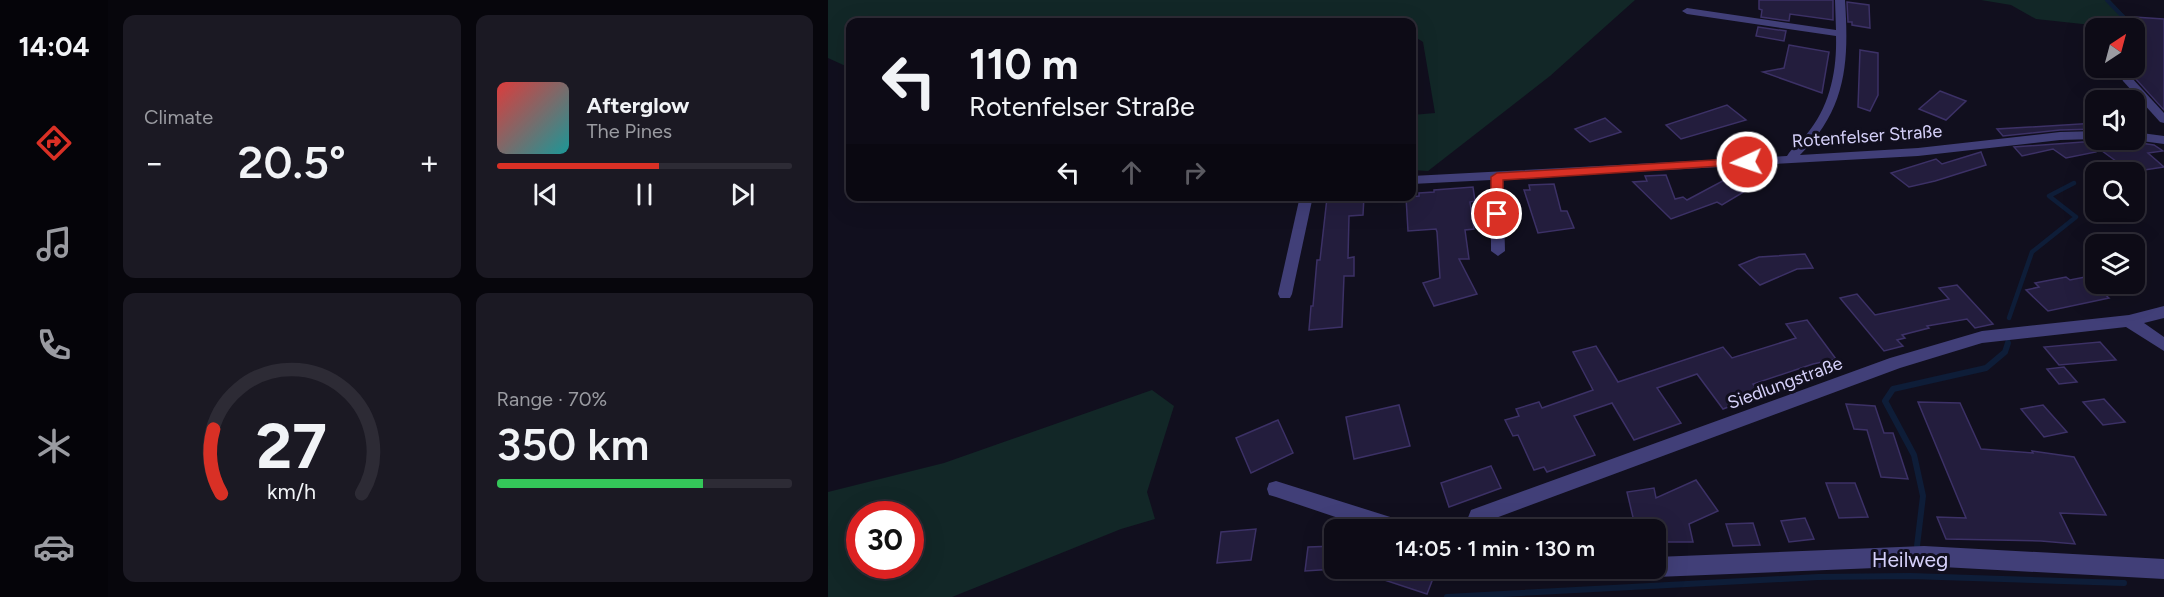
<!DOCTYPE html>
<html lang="en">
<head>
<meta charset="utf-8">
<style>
  :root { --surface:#0d0b16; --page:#1b1923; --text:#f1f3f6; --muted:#9a9ba1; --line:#2d2b35; --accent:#d93025 }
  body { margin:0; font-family:Figtree,sans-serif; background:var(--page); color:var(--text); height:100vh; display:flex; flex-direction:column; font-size:22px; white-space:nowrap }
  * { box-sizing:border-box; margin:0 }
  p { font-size:20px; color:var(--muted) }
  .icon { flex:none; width:33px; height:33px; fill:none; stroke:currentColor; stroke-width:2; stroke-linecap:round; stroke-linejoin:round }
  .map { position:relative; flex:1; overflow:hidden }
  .drawer { display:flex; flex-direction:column; gap:15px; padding:15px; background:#07060c; width:720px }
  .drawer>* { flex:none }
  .banner { position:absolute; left:18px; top:18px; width:570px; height:183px; border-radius:12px; box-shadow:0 6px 24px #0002,0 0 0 2px var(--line); background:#0d0b16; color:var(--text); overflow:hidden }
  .needle { width:39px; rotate:36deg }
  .controls { position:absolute; left:1257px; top:18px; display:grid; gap:12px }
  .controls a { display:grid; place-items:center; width:60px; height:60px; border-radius:12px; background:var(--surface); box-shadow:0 6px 24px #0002,0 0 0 2px var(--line); font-size:30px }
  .speed { position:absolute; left:18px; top:501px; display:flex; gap:12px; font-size:30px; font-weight:700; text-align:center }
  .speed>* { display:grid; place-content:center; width:78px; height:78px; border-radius:50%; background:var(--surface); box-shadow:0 6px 24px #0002,0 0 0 2px var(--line); line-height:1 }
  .speed .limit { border:9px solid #d22; background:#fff; color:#111 }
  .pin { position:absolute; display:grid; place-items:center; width:51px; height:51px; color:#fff; margin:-26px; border:3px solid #fff; border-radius:50%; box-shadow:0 2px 6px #0007 }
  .me { position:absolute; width:66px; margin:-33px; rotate:267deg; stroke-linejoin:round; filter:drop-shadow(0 0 4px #0008) }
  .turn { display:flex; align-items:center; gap:21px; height:126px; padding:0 24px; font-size:27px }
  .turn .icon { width:78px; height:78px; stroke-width:2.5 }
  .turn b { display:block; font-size:42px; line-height:51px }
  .lanes { display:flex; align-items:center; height:57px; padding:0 24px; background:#0003; justify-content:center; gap:30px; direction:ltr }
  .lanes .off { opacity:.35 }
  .big { font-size:45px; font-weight:600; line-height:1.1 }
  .drawer .card { flex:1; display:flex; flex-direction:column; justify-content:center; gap:9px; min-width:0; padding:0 21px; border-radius:12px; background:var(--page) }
  .drawer .dial { align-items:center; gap:0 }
  .dial svg { height:156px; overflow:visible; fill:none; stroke:var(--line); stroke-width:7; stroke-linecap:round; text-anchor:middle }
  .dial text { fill:var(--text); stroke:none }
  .song { display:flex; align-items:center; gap:18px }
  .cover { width:72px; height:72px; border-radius:9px; background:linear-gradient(135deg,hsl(0 70% 55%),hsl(180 70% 35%)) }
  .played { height:6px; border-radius:3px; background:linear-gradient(90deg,var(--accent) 55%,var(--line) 55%) }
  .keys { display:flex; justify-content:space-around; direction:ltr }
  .heat { display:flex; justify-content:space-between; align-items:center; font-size:33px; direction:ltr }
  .charge { height:9px; border-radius:4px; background:linear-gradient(90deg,#34c759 70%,var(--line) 0) }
  .drawer .tiles { flex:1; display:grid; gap:15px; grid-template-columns:repeat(2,1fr) }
  .trip { position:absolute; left:496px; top:519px; width:342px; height:60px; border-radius:12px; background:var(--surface); box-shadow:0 6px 24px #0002,0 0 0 2px var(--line); font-weight:600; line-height:60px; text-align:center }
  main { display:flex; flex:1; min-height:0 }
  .menu { display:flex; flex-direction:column; width:108px; justify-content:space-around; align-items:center; background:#050409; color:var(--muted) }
  .menu .icon { width:42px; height:42px }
  .menu .on { color:var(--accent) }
  .menu b { font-size:27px; color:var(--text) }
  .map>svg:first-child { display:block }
</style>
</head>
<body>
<main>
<nav class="menu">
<b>14:04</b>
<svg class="icon on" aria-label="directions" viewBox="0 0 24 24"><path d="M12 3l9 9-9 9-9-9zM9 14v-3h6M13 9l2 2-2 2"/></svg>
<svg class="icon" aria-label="music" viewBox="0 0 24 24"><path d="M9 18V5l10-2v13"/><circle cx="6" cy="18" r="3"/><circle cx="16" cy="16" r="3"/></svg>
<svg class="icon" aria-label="phone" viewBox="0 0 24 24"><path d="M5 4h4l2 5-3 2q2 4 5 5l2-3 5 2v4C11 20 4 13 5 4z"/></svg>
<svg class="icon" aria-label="climate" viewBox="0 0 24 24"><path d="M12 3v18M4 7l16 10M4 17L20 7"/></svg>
<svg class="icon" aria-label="car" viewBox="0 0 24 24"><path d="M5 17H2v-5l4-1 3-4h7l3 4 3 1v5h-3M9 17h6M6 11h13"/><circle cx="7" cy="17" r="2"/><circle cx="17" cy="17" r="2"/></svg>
</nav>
<section class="drawer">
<div class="tiles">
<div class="card"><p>Climate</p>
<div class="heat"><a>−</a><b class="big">20.5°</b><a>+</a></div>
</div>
<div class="card">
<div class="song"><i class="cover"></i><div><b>Afterglow</b><p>The Pines</p></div></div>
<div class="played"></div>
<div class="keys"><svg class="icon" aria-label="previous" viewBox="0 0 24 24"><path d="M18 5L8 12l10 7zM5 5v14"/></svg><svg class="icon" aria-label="pause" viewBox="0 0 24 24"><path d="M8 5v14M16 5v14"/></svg><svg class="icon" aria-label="next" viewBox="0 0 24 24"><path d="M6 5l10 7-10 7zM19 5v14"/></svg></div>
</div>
<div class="card dial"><svg viewBox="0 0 100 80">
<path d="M14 69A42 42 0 1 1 86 69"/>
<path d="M14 69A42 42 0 0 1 10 36" stroke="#d93025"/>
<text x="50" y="56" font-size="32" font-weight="700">27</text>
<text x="50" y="72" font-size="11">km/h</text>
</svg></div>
<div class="card"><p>Range · 70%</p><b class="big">350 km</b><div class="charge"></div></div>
</div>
</section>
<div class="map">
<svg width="1336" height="597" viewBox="0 0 1336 597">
  <rect width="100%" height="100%" fill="#110f1e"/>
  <g fill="#122727" fill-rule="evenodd">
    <polygon points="0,0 807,0 722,76 600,171 584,170 584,115 607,113 595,42 584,35 584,22 22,22 22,68 0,58"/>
    <polygon points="1153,0 1282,0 1310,30 1208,19 1183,5"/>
    <path d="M324 390 346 406 319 492 327 519 293 529 124 597H0V492L116 463ZM82 514V566H32V514Z"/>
  </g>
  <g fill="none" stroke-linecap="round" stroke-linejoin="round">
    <polyline stroke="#0e1d38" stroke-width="4" points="1279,0 1306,28"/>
    <g stroke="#0e1d38" stroke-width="4.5">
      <polyline points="1181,318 1204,252 1248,217 1221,196 1246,183"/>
      <polyline points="1179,344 1180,341"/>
    </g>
    <g stroke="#0e1d38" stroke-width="6">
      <polyline points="1089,546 1095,496 1086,455 1057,401 1065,389 1158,368 1177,352 1180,343"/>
      <polyline points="619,597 990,577 1082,576 1296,583"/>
    </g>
  </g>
  <g fill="#231d3d" stroke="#3c3166" stroke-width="1.5">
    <polygon points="931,0 1005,0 1005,20 962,14 961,21 933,17 934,10 931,9"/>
    <polygon points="1019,2 1041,5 1042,28 1024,25 1024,22 1020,22"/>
    <polygon points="1306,17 1336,19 1336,110 1306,77"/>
    <polygon points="930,27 958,31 956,41 928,36"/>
    <polygon points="961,45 1001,52 994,93 935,72 956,68"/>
    <polygon points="1032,50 1050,53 1050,95 1042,111 1030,107"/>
    <polygon points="1112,91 1138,101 1118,120 1091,109"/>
    <polygon points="899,105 918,120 853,139 838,125"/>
    <polygon points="777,118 793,132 762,142 747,129"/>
    <polygon points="1268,123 1268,129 1232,130 1175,136 1169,129"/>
    <polygon points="1268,141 1268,152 1238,158 1225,149 1194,156 1186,147"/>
    <polygon points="1306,142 1326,145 1335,151 1320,153 1336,167 1303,172 1270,148"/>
    <polygon points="1153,152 1158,165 1107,181 1081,187 1063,173 1108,159 1114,164"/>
    <polygon points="838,175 847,199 855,197 859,200 900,178 919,190 894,205 889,202 843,219 805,182 819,181 817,176"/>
    <polygon points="726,184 733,211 739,211 746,228 710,233 696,190 702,190 701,185"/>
    <polygon points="645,187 647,201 642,202 646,229 637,230 641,259 631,259 649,294 606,306 595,283 612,278 609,232 608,229 580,231 578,197 591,196 591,193 606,192 606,190"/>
    <polygon points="536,196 535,215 521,216 520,258 526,257 526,276 516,276 514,327 481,330 483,306 485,306 489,260 492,260 499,198"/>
    <polygon points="977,254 985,268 969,269 932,285 911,265 931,257"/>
    <polygon points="1238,277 1242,280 1257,277 1281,298 1220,311 1198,290 1211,287 1207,283"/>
    <polygon points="1129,285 1165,324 1147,328 1139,319 1099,326 1101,328 1074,335 1077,338 1069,340 1075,346 1056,351 1012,298 1029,294 1047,315 1121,299 1111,288"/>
    <polygon points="979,320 1008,359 985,364 925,384 934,394 895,409 869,374 829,388 853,423 806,440 784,403 746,416 767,455 719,472 716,467 706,470 690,435 685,436 677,420 691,416 688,409 711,402 714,408 765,390 745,352 768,346 790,382 895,347 904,358 968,338 958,324"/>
    <polygon points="1272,342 1288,360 1231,365 1216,347"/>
    <polygon points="1236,367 1249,382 1231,384 1219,369"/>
    <polygon points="1276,399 1297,422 1275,425 1255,402"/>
    <polygon points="1090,402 1132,403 1153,449 1205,453 1204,451 1246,457 1278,515 1232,513 1247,544 1213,541 1118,539 1109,517 1138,518"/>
    <polygon points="1018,404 1047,406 1056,433 1065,433 1080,479 1053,477 1039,430 1026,429"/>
    <polygon points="571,405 582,446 526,459 518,417"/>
    <polygon points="1215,405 1239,432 1216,437 1193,409"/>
    <polygon points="450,420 465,453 423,473 408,438"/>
    <polygon points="663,466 673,488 621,507 613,483"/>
    <polygon points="868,480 890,511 861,524 865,542 828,542 828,530 808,530 799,492 826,488 828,498"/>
    <polygon points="998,483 1027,483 1040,517 1011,518"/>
    <polygon points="977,518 986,539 961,542 953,521"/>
    <polygon points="925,523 932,545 905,546 898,524"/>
    <polygon points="428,529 423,560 389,563 393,532"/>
    <polygon points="507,546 507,569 477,571 480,547"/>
    <polygon points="532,568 609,568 599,594 532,572"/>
  </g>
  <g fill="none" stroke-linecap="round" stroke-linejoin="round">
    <g fill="#413f78" fill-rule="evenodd">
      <path d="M1007 0H1017C1021 62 1019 108 972 155L1090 148 1232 132 1268 131V139L1232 140 1090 156 675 179 677 251 670 256 663 251V180L584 184V176L959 156C964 148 972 142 978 135 1002 107 1009 71 1008 36L859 14 854 11 859 8 1008 30Z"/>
      <polygon points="1299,76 1303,77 1336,113 1336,123 1332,122 1295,81 1294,79"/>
      <polygon points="1306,132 1336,136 1336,144 1306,140"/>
      <polygon points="472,196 485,196 464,294 462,298 452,298 450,294"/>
      <polygon points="1336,306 1336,318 1316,323 1336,337 1336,351 1298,327 1154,343 1072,368 657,522 654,530 635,530 643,510 1062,358 1154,331 1301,315"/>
      <polygon points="448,481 575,521 582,524 584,530 546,530 448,497 441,495 439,489 441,483"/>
      <polygon points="1096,546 1336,559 1336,579 1096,566 828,577 821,574 819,568 828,568 828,557"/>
      <polygon points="698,568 802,568 799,575 792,578 719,581 701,575"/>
    </g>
  </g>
  <polygon fill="#d93025" stroke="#8d1f18" stroke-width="1.5" points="919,158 923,159 923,164 675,180 675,214 669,218 663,214 663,177 669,173"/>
  <g text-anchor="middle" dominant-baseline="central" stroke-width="6" stroke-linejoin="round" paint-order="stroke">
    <g font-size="18" fill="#d6d1fa" stroke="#110f1e">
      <text transform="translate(1039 136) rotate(-4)">Rotenfelser Straße</text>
      <text transform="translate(957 383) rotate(-20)">Siedlungstraße</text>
    </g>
    <g font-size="21" fill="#d6d1fa" stroke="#110f1e">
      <text x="1082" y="559">Heilweg</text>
    </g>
  </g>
</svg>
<div class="controls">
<a><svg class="needle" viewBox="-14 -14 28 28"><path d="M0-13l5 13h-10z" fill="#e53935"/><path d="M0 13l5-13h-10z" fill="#9a9ba1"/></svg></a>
<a><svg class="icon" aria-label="sound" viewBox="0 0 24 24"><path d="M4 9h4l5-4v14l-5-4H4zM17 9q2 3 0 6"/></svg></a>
<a><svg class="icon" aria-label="search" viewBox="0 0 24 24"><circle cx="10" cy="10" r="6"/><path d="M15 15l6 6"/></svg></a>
<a><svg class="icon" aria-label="layers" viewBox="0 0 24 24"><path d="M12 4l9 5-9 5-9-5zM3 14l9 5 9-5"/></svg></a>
</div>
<div class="speed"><div class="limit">30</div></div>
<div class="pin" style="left:669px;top:214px;background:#d93025"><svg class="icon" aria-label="arrive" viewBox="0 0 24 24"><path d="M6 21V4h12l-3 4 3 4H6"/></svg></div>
<svg class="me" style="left:919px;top:162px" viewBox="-20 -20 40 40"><circle r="17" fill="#d93025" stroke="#fff" stroke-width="3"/><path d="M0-11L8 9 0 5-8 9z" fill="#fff"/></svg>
<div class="trip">14:05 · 1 min · 130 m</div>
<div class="banner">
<div class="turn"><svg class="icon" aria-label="left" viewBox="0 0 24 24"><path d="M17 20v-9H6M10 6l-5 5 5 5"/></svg><div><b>110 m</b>Rotenfelser Straße</div></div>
<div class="lanes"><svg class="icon" aria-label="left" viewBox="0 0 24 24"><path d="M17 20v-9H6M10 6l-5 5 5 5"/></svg><svg class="icon off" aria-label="ahead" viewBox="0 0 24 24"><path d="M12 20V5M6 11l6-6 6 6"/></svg><svg class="icon off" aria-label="right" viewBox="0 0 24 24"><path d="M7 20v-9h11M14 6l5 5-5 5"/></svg></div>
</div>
</div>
</main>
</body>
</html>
